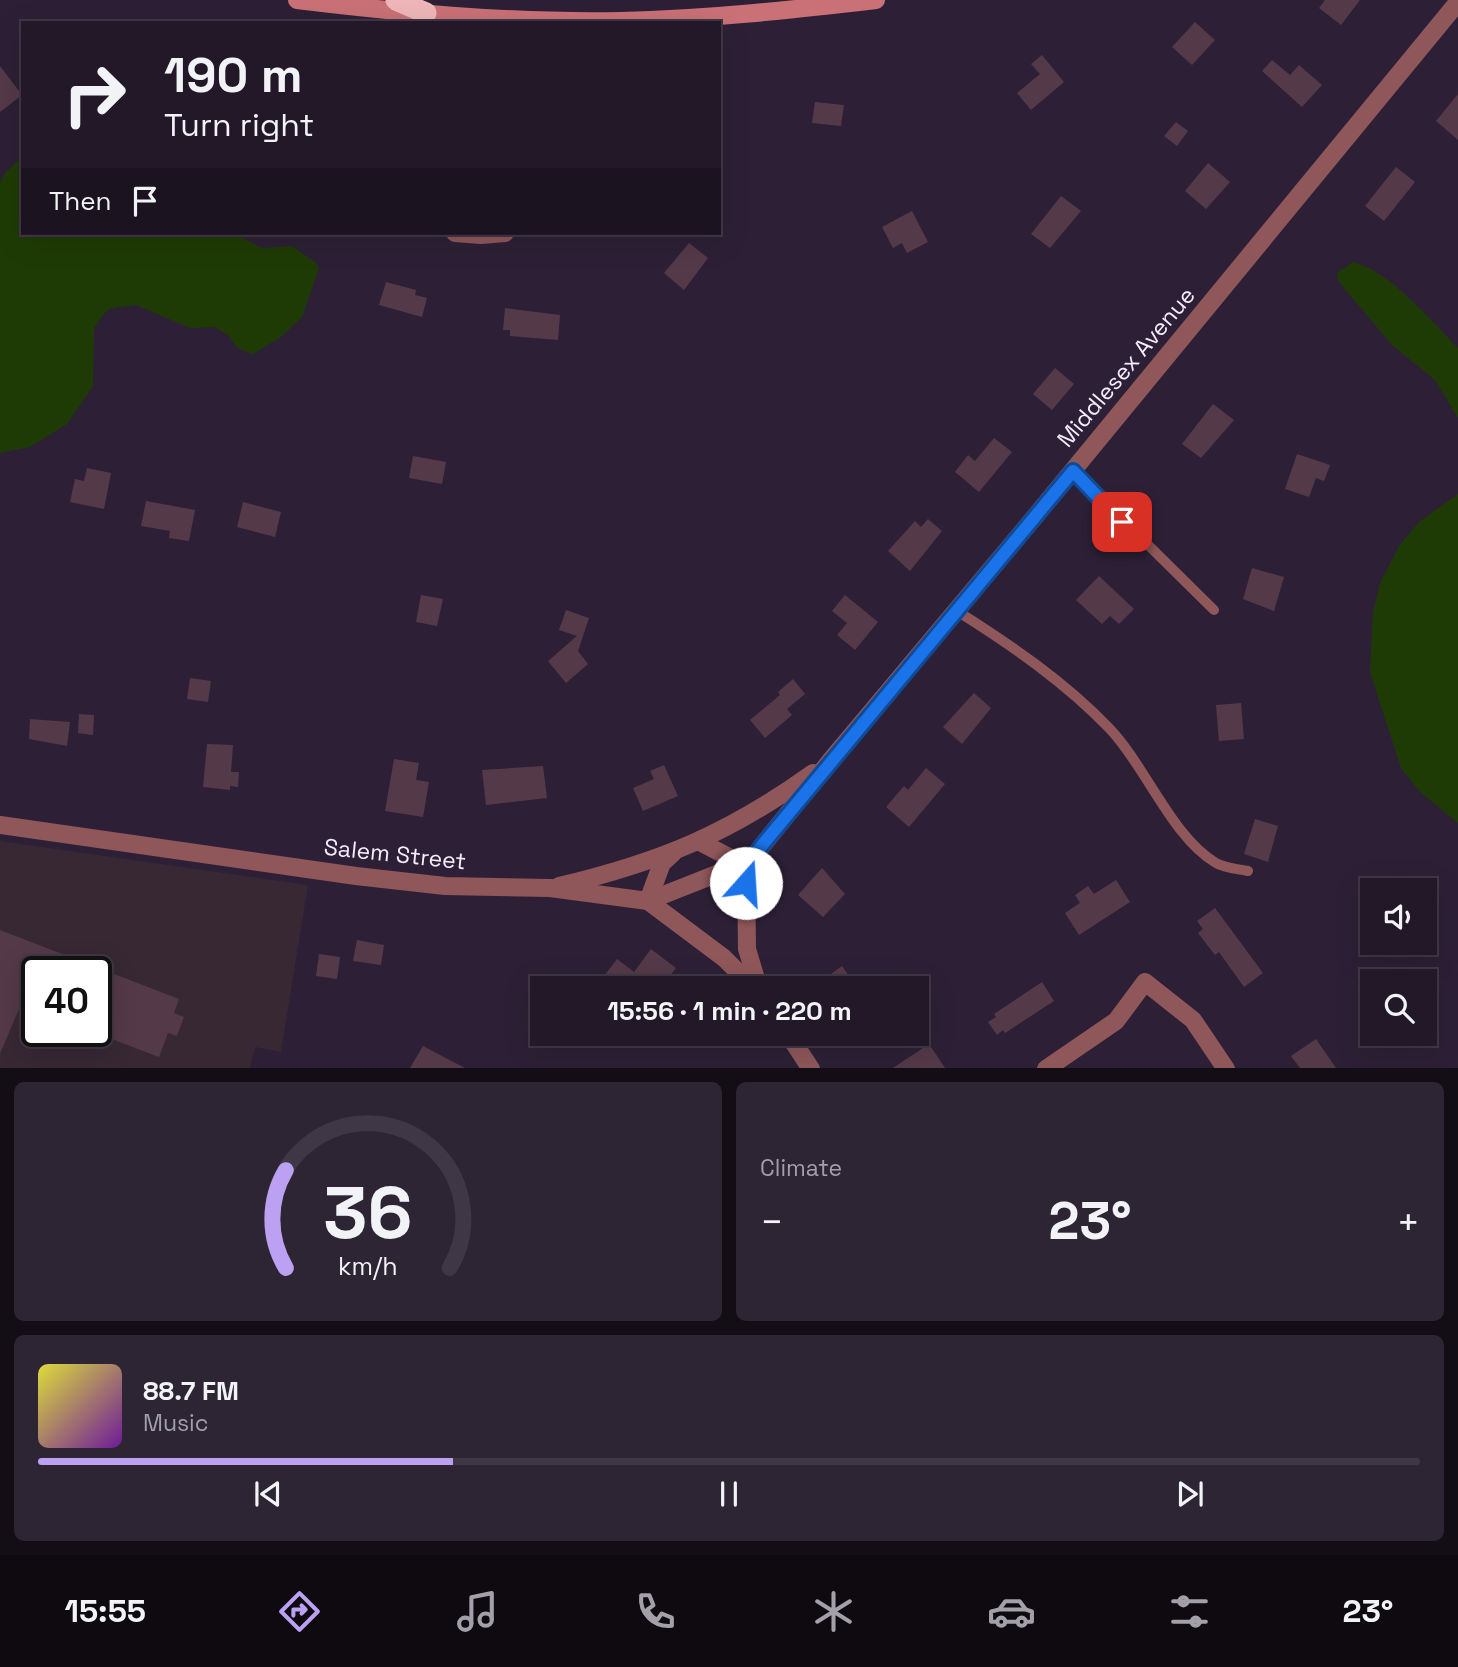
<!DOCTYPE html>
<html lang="en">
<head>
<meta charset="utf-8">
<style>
  :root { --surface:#221828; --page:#2e2534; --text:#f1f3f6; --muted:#a2a0a8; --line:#3f3745; --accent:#bca0f2 }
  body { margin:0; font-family:"Space Grotesk",sans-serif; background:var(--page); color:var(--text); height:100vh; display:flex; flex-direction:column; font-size:26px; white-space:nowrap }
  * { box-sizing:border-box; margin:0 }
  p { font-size:23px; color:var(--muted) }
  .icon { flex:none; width:38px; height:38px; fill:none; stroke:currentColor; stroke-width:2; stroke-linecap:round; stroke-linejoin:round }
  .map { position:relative; height:1068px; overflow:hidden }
  .drawer { display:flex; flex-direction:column; gap:14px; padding:14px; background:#130d16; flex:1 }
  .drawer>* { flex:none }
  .top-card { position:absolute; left:21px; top:21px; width:700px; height:214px; border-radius:0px; box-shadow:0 7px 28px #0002,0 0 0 2px var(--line); background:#221828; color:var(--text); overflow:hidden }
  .tools { position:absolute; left:1360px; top:878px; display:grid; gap:14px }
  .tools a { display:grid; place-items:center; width:77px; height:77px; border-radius:0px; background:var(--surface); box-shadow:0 7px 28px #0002,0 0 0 2px var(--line); font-size:35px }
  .speed { position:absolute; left:21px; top:956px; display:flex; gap:14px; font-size:35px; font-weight:700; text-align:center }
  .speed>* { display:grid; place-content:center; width:91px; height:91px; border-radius:50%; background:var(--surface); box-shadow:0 7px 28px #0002,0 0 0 2px var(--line); line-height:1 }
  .speed .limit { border:4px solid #111; border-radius:10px; background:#fff; color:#111 }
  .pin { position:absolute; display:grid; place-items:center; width:60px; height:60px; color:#fff; margin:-30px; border-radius:14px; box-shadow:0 4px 10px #0006 }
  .me { position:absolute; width:77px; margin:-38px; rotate:19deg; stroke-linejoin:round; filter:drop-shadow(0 0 5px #0008) }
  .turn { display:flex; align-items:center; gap:24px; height:147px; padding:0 28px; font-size:32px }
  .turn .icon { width:91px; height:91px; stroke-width:2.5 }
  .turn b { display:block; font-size:49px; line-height:60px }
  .then { display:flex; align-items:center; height:66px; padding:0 28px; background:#0003; gap:14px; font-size:26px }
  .big { font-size:52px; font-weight:600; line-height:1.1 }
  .drawer .card { flex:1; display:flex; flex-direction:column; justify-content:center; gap:10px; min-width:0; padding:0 24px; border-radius:10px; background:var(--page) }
  .drawer .dial { align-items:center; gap:0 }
  .dial svg { height:182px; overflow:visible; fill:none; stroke:var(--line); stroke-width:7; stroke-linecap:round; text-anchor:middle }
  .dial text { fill:var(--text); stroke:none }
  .song { display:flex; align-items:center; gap:21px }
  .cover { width:84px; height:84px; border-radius:10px; background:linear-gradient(135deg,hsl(60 70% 55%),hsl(280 70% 35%)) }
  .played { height:7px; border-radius:4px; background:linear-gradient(90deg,var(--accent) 30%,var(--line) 30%) }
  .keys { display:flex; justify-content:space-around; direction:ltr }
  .heat { display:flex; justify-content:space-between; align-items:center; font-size:38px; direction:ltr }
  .drawer .tiles { flex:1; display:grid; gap:14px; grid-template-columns:1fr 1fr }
  .card:last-child { grid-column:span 2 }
  .trip { position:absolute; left:530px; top:976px; width:399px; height:70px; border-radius:0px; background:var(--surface); box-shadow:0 7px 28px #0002,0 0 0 2px var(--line); font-weight:600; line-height:70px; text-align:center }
  .menu { display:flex; height:112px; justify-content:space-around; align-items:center; background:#0e0a10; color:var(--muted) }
  .menu .icon { width:49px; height:49px }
  .menu .active { color:var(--accent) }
  .menu b { font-size:32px; color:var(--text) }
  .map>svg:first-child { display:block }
</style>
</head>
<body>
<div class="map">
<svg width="1458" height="1069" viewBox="0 0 1458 1069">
  <rect width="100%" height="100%" fill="#2d2036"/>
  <path fill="#372833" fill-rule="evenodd" d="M0 841 308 885 281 1052 255 1047 250 1068 0 1069ZM37 971H96V1031H37Z"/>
  <g fill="#1f3b05">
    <polygon points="23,156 23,233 232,233 262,248 292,246 315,262 319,268 302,317 282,336 253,354 237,348 229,336 215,327 190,328 136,305 112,308 105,312 94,328 93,386 67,424 30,447 0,453 0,183 4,174"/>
    <path d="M1353 262C1390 271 1431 321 1458 348V418L1435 380 1392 345 1339 282 1337 273Z"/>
    <polygon points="1458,494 1458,823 1420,792 1401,768 1370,672 1373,613 1380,583 1399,546 1419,522"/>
  </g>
  <g fill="#543948">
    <polygon points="1325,0 1360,0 1341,25 1319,8"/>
    <polygon points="1195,22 1215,40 1192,65 1172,47"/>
    <polygon points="1042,55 1064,82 1031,110 1017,93 1040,74 1031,64"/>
    <polygon points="1272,60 1290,75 1299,65 1322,85 1302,107 1262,71"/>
    <polygon points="0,66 22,95 0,112"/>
    <polygon points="1458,94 1458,140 1436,121"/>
    <polygon points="815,102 844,105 841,126 812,123"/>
    <polygon points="1176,122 1188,131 1177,146 1164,136"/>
    <polygon points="1208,163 1230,182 1206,209 1185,191"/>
    <polygon points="1396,167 1415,182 1384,221 1365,206"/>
    <polygon points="1061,196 1081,211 1050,248 1031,234"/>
    <polygon points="912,211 928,242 907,253 902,243 893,248 882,227"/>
    <polygon points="689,243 708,258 684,290 664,273"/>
    <polygon points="386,282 416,290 415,295 427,298 422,317 379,305"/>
    <polygon points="505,308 560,315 558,340 510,336 510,330 503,330"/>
    <polygon points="1055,368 1074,384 1052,410 1033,394"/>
    <polygon points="1213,404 1234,420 1201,458 1182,444"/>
    <polygon points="994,438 1012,452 979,492 955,472 968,455 975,461"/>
    <polygon points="1297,454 1330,465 1324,481 1316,478 1309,497 1285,489"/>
    <polygon points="413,456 446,462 442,484 409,478"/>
    <polygon points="87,468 111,473 104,509 70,502 75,479 84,481"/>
    <polygon points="146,501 195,510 189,541 169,538 170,531 141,526"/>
    <polygon points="243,502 281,512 275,537 237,527"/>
    <polygon points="928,519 942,531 910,571 888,551 915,521 921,527"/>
    <polygon points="1252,568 1284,577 1274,611 1243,599"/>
    <polygon points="1099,576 1134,609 1119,624 1110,616 1102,624 1076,600"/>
    <polygon points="421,595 443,599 437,626 416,622"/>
    <polygon points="845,595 878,622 855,650 837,635 847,623 832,611"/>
    <polygon points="566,610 589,618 578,651 588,664 566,683 548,661 577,636 559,630"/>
    <polygon points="190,678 211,681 208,702 187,699"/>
    <polygon points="793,679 805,694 787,709 792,715 765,738 750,720 780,695 778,692"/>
    <polygon points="974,693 991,708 962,744 943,727"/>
    <polygon points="1241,703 1244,739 1219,741 1216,705"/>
    <polygon points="79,714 94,715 93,735 78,733"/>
    <polygon points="30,719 70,722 67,746 29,739"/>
    <polygon points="207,744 233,745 231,772 239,772 238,787 230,786 230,790 203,787"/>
    <polygon points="394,759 419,763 416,780 429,782 423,817 385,811"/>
    <polygon points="664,765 678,796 643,811 633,788 654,779 650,771"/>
    <polygon points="543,766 547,798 486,805 482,770"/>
    <polygon points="926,768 945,784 909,827 886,807 904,786 908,790"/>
    <polygon points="1255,819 1278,826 1268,862 1244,854"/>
    <polygon points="822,868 845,894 823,917 798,895"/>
    <polygon points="1116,880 1130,902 1079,935 1065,913 1080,903 1075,895 1088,886 1094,894"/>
    <polygon points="1215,908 1263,973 1244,987 1219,952 1215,955 1198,933 1203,929 1197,921"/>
    <polygon points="0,930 179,999 174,1013 184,1017 177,1036 168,1033 159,1057 96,1033 96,971 37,971 37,1010 21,1004 0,1054"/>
    <polygon points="357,940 384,945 381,965 353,961"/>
    <polygon points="651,949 676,968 660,989 638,975 629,989 624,989 605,975 617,959 634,972"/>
    <polygon points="319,954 340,957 337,979 316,976"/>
    <polygon points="842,966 858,989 810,989"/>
    <polygon points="1042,982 1054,1001 1005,1033 1003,1030 997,1035 988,1022 996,1017 994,1014"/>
    <polygon points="1316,1039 1336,1068 1300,1068 1291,1056"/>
    <polygon points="929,1044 945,1068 893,1068"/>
    <polygon points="423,1046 465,1068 410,1068"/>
  </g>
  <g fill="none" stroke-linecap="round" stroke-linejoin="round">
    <g stroke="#8f575a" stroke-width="10">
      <polyline points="1073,471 1214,610"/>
      <path d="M957 611C1011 645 1065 682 1110 729 1146 767 1172 837 1216 863 1224 868 1238 869 1248 871"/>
    </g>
    <g stroke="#8f575a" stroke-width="18">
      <polyline points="455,233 481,235 505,233"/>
      <polyline points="1046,1069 1116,1021 1145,982 1193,1020 1226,1069"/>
    </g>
    <g stroke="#8f575a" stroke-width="18">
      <polyline points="0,825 356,876 445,886 550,888 648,901 724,958 755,989"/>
      <polyline points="700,842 746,866"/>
      <path d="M559 886C660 862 728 834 813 773"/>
      <polyline points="648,901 729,869 746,866"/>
      <polyline points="648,901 662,863 673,853"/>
      <polyline points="759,989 747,949 746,866 830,761 1033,519 1458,2"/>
      <polyline points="788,1034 811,1069"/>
    </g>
    <path stroke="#c97177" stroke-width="18" d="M297 0C404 13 513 23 621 21 707 19 791 10 876 0"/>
    <polyline stroke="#eeb6b8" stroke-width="21" points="396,0 426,13"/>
  </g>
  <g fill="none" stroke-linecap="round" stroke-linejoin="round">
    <defs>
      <polyline id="route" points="746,883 746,866 764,843 1073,471 1122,522"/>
    </defs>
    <use href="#route" stroke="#114b97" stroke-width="18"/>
    <use href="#route" stroke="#1a73e8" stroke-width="12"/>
  </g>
  <g text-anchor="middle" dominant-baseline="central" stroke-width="7" stroke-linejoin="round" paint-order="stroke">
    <g font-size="23" fill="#f6edfc" stroke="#2d2036">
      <text transform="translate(1126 367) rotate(-50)">Middlesex Avenue</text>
      <text transform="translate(395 854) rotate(6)">Salem Street</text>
    </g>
  </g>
</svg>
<div class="tools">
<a><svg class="icon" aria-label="sound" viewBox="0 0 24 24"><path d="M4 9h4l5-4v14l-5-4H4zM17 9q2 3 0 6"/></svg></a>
<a><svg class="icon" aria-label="search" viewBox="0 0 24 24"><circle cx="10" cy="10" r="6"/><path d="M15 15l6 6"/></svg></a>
</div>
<div class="speed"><div class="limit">40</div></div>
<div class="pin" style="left:1122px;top:522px;background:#d93025"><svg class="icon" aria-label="arrive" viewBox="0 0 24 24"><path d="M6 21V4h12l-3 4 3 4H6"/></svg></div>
<svg class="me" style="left:746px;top:883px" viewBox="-20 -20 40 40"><circle r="19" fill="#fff"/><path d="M0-13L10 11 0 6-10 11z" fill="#1a73e8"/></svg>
<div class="trip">15:56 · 1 min · 220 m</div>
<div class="top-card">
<div class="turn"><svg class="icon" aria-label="right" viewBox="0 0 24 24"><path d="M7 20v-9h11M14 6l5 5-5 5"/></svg><div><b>190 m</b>Turn right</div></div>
<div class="then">Then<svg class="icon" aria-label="arrive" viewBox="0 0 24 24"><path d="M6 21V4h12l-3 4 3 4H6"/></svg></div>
</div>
</div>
<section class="drawer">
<div class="tiles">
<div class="card dial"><svg viewBox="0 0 100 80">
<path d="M14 69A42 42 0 1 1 86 69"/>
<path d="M14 69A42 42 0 0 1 14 26" stroke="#bca0f2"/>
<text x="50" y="56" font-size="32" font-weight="700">36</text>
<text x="50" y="72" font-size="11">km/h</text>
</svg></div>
<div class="card"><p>Climate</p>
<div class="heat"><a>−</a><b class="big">23°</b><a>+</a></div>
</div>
<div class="card">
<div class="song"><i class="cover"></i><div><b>88.7 FM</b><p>Music</p></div></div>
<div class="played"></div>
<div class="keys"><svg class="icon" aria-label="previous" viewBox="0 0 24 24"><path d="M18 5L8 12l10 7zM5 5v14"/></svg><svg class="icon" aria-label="pause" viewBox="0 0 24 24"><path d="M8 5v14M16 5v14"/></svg><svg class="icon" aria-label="next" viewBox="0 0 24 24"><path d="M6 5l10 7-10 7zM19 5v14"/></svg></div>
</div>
</div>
</section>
<nav class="menu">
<b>15:55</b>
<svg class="icon active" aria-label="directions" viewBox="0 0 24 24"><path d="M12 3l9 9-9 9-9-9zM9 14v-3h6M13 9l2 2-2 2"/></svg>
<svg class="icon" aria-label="music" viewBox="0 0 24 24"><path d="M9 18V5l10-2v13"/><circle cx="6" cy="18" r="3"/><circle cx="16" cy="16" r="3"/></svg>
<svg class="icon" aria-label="phone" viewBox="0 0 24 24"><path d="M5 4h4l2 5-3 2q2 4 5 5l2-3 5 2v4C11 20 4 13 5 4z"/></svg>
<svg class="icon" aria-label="climate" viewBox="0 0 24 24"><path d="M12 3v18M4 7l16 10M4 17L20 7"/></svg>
<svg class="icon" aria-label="car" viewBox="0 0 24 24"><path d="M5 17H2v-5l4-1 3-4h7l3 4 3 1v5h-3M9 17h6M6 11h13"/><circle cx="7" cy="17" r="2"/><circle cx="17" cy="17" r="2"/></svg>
<svg class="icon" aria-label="filters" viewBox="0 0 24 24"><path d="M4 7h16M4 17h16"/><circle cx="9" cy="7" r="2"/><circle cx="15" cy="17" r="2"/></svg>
<b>23°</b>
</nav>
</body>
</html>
